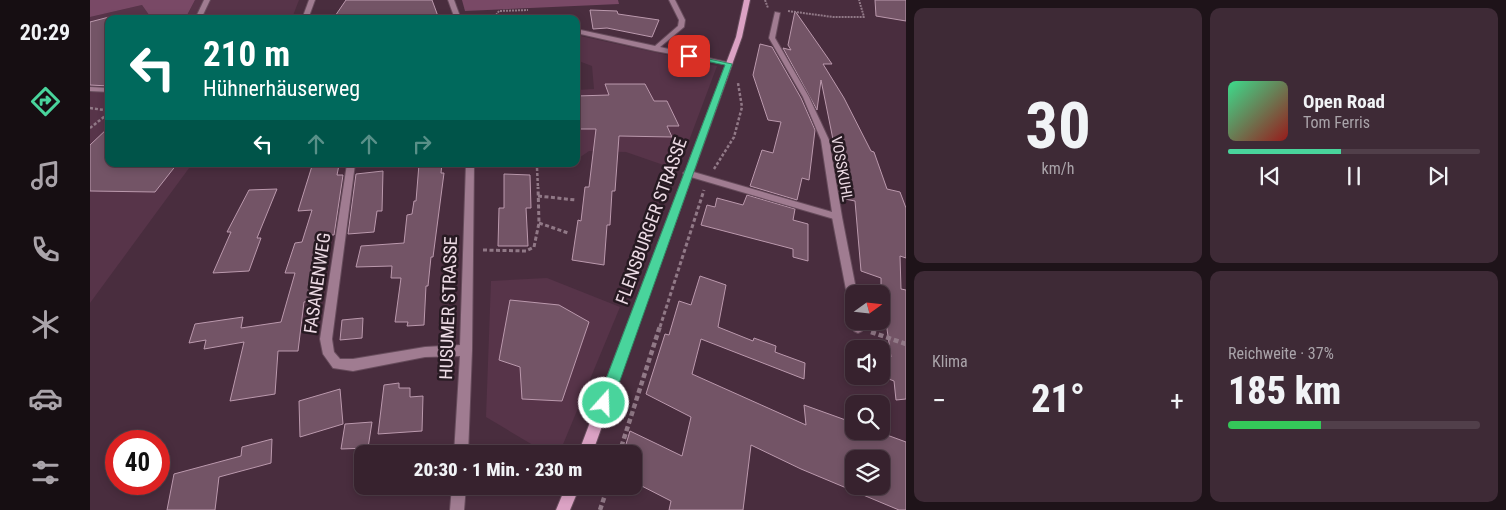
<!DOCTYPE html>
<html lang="de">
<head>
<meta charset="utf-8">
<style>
  :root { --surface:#37222e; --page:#3e2a36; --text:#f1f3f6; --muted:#aaa4aa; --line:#513f4a; --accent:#49d49c }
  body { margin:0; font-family:"Roboto Condensed",sans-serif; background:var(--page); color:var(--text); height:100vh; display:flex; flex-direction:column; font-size:19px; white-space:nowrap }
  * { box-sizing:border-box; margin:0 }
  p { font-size:16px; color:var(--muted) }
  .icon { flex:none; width:28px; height:28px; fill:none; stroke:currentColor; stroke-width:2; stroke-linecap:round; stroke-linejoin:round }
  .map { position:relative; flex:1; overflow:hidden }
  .drawer { display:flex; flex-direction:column; gap:8px; padding:8px; background:#1e1319; width:600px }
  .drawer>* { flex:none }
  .top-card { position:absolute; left:15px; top:15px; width:475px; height:152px; border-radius:10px; box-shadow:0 2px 8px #0003,0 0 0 1px var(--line); background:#00695c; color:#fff; overflow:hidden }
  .needle { width:32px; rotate:75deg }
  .fabs { position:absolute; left:755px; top:285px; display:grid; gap:10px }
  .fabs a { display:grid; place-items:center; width:45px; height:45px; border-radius:10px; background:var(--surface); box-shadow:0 2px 8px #0003,0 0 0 1px var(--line); font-size:25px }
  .speed { position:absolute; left:15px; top:430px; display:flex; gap:10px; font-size:25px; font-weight:700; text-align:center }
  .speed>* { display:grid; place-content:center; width:65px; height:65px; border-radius:50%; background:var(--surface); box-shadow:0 2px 8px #0003,0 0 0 1px var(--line); line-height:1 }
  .speed .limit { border:8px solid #d22; background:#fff; color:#111 }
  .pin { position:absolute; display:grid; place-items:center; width:42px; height:42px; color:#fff; margin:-21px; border-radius:10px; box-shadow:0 2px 8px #0006 }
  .me { position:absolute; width:55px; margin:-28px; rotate:20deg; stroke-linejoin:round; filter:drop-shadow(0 0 4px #0008) }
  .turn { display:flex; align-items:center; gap:18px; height:105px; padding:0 15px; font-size:22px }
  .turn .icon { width:65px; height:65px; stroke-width:2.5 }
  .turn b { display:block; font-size:35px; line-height:42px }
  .lanes { display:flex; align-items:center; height:48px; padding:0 15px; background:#0003; justify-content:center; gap:25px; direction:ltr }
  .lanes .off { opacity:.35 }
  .big { font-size:38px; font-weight:800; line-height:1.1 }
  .drawer .tile { flex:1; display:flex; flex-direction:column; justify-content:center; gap:8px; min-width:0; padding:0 18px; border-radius:10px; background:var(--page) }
  .drawer .dial { align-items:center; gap:0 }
  .dial b { font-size:65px; line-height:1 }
  .song { display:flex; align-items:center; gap:15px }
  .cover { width:60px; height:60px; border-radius:8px; background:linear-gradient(135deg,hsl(150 70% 55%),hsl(0 70% 35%)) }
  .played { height:5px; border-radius:2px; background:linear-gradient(90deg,var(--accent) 45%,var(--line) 45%) }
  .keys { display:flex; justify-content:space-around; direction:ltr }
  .heat { display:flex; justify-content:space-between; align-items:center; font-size:28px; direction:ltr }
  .charge { height:8px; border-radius:4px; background:linear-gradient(90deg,#34c759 37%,var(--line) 0) }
  .drawer .tiles { flex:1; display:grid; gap:8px; grid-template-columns:repeat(2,1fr) }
  .trip { position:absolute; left:264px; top:445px; width:288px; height:50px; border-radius:10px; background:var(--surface); box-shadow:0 2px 8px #0003,0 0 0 1px var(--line); font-weight:800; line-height:50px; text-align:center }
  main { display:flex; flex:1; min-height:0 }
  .tabs { display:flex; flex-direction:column; width:90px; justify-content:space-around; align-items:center; background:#160e12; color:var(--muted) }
  .tabs .icon { width:35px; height:35px }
  .tabs .on { color:var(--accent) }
  .tabs b { font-size:22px; color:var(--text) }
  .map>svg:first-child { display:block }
</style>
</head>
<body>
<main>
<nav class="tabs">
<b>20:29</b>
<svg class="icon on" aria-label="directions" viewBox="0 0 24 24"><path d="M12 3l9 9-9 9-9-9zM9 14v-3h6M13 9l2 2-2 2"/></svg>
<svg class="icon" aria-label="music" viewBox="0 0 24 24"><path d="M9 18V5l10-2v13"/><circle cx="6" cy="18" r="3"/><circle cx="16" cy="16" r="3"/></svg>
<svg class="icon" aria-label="phone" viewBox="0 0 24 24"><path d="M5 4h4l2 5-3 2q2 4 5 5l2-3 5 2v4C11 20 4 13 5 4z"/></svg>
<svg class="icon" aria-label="climate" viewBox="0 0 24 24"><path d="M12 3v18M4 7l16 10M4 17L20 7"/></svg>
<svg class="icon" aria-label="car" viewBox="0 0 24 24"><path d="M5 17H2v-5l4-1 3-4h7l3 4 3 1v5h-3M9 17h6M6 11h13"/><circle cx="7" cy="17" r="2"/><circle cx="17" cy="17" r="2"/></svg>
<svg class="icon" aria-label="filters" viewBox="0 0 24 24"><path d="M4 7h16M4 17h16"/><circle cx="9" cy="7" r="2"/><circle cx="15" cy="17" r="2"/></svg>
</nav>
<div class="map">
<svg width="816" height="510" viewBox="0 0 816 510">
  <rect width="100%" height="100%" fill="#492d3e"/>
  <g fill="#573449">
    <polygon points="105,0 209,0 202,18 95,19"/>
    <polygon points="52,5 62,19 19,19 19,164 102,164 0,303 0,17"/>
    <polygon points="486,35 627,66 588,170 536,152 499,151 486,160 486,90 504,89 502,66 486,60"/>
    <polygon points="457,278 530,307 469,454 458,454 396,417 401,281"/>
  </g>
  <g fill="#794966">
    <polygon points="0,0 105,0 95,19 62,19 52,5 0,17"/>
    <polygon points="372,0 528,0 529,4 375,11"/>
  </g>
  <g fill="#735466" stroke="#bb99ad" fill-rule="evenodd">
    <polygon points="256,0 342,0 349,19 243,19"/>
    <polygon points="785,0 816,0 816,21 786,16"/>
    <polygon points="500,10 527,11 528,14 569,20 562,37 517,28 503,29"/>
    <polygon points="705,11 742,64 733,64 754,98 781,151 784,152 797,189 810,192 816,208 816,258 810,256 811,289 816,290 816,399 806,400 804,381 791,376 791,353 801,357 795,315 791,314 791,278 771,271 765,201 755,199 731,80 727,110 693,48 701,50 698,45"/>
    <polygon points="19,17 19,86 0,85 0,22"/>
    <polygon points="670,44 682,47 711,98 725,130 719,180 712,178 707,200 660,186 672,150 683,153 691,122 678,120 663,75"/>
    <polygon points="515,84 555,84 564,101 577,101 589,126 577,126 582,137 529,136 525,191 522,191 520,225 517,225 514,265 482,260 488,220 491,221 495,187 499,187 506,129 486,129 486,96 519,95"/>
    <polygon points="19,127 19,164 87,164 65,192 0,191 0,145"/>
    <polygon points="329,164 352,164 351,173 354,173 343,257 341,257 338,286 336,286 334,325 317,326 318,322 305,322 311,278 301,278 302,266 266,267 271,246 314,243 317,215 322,214 324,201 326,201"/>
    <polygon points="249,165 247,175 253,175 244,235 237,235 220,301 214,302 208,351 188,351 185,394 140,401 154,342 114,349 116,340 99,343 105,324 153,317 151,328 191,322 205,273 195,273 205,243 212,242 222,210 208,211 222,166"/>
    <polygon points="293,171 292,211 287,211 284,232 258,234 266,174"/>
    <polygon points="414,174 440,175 441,208 436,208 438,246 408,246 409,208 414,208"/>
    <polygon points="187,189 167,238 171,238 159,271 123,273 141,232 137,232 159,190"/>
    <polygon points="657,195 705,209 703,220 718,224 718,261 703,257 703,249 611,225 617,205 625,207 627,198 653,205"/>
    <path d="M610 276 636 285 628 327 663 341 664 338 686 346 685 352 715 363 714 379 611 339 602 374 716 425 714 405 764 423V431H786L816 442V510H809L711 469 661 445 653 510H579L581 501 542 481V454H533L540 431 592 456 601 417 556 394 575 334 579 335 589 301 601 305ZM764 459H791V486H764Z"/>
    <polygon points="420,300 469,305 499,322 472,401 432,399 430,367 409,360"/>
    <polygon points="273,318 272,338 250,340 252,320"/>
    <polygon points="309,383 309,388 320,388 320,397 333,396 332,431 288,434 294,385"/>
    <polygon points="250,389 253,424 210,437 209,401"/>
    <polygon points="282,422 278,448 251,449 255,424"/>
    <polygon points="182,439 181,463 129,477 125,510 77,510 84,474 151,456 152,447"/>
  </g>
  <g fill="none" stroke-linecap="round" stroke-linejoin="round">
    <defs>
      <g id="lane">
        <polygon points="114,0 120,0 111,19 105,19"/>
        <polygon points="219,0 225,0 218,19 212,19"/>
        <polygon points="0,87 19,88 19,92 0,91"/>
        <polygon points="747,214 752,217 767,294 764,294 764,309 760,308 759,305 742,217"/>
        <polygon points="764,317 764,321 773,321 774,328 772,331 768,333 764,331 761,321"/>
      </g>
      <g id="street">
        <polygon points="358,0 364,0 371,19 365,19"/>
        <polygon points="579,0 585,0 595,20 594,27 570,47 641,63 641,65 565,51 486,33 486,29 565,46 588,26 589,20"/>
        <polygon points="685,12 690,13 685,38 719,97 739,140 752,217 750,219 744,219 594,175 593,173 597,170 600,171 742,212 731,140 713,97 679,38"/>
        <polygon points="257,164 265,164 242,339 244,352 250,359 263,359 335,347 370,345 376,164 384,164 382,350 378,454 364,454 370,356 335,357 263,371 243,368 233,354 230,339"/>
        <polygon points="362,486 376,486 374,510 360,510"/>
      </g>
      <g id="secondary">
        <polygon points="654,0 660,0 652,37 502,454 488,454 646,37"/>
        <polygon points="476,486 490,486 480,510 466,510"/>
      </g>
    </defs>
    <use href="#lane" stroke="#674c5c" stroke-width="2"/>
    <use href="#street" stroke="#674c5c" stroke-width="2"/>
    <use href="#secondary" stroke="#674c5c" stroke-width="2"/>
    <g stroke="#917987" stroke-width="2" stroke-dasharray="2 1" stroke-linecap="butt">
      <polyline points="675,0 678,8"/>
      <polyline points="698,11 743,17 774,17 769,0"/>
      <polyline points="406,15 409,11 438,10"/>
    </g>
    <g stroke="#917987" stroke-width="2.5" stroke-dasharray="3 2" stroke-linecap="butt">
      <polyline points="0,108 14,110 17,113"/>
      <polyline points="0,128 19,113"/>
      <polyline points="447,168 448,188"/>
      <polyline points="624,169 644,137 652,107 648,83"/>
    </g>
    <g stroke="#917987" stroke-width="3" stroke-dasharray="4 2.5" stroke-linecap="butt">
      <polyline points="448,196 486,200"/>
      <polyline points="449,223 478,233"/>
      <polyline points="393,250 436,251 444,247 449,223 448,187"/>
      <polyline points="570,327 614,190"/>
    </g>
    <g stroke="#917987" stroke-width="4.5" stroke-dasharray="5 3" stroke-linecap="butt">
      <polyline points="781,332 816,344"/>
      <polyline points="529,454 570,326"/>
      <polyline points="510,510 518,486"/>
    </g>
    <use href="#lane" fill="#a07c91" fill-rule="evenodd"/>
    <use href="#street" fill="#a07c91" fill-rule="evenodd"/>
    <use href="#secondary" fill="#dba2c4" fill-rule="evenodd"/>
  </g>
  <polygon fill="#49d49c" stroke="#2f8a65" points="596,54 642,64 522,403 519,408 514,410 509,408 507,403 635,65 596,57"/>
  <g text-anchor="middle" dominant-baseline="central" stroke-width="5" stroke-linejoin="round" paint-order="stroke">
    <g font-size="15" fill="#eddbe5" stroke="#271a22">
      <text transform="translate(752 169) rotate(80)">VOSSKUHL</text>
    </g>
    <g font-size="18" fill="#eddbe5" stroke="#271a22">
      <text transform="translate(561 221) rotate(-70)">FLENSBURGER STRASSE</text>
      <text transform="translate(227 283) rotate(-82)">FASANENWEG</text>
      <text transform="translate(358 308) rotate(-88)">HUSUMER STRASSE</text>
    </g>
  </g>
</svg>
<div class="fabs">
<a><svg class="needle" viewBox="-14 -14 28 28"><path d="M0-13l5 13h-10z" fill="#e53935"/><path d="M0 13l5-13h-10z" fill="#aaa4aa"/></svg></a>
<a><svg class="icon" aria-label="sound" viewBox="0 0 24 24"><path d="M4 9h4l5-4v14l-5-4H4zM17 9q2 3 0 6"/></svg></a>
<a><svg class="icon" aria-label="search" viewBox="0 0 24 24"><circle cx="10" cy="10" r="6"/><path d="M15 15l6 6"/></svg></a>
<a><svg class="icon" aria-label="layers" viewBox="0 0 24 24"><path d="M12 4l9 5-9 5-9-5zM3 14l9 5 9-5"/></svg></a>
</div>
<div class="speed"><div class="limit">40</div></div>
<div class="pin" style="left:599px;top:56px;background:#d93025"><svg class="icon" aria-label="arrive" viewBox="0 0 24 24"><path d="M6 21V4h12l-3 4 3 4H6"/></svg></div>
<svg class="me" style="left:514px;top:403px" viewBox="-20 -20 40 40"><circle r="17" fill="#49d49c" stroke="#fff" stroke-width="3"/><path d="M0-11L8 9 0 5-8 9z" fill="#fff"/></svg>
<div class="trip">20:30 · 1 Min. · 230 m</div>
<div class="top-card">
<div class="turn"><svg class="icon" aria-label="left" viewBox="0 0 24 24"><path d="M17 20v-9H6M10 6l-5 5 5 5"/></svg><div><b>210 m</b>Hühnerhäuserweg</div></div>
<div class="lanes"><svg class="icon" aria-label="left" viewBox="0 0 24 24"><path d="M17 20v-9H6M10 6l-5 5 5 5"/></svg><svg class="icon off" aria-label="ahead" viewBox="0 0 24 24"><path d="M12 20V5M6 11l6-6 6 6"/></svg><svg class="icon off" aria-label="ahead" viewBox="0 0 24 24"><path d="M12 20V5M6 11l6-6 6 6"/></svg><svg class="icon off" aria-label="right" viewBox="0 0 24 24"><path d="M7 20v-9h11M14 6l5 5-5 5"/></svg></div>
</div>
</div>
<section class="drawer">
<div class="tiles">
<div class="tile dial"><b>30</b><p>km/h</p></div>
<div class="tile">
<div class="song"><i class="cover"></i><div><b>Open Road</b><p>Tom Ferris</p></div></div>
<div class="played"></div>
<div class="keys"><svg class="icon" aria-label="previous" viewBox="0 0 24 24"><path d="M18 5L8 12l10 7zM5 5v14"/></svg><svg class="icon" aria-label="pause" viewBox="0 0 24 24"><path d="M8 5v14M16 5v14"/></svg><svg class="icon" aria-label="next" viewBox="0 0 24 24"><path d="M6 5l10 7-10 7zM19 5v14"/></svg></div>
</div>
<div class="tile"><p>Klima</p>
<div class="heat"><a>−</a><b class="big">21°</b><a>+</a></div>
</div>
<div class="tile"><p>Reichweite · 37%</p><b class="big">185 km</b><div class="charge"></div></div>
</div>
</section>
</main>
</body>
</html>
